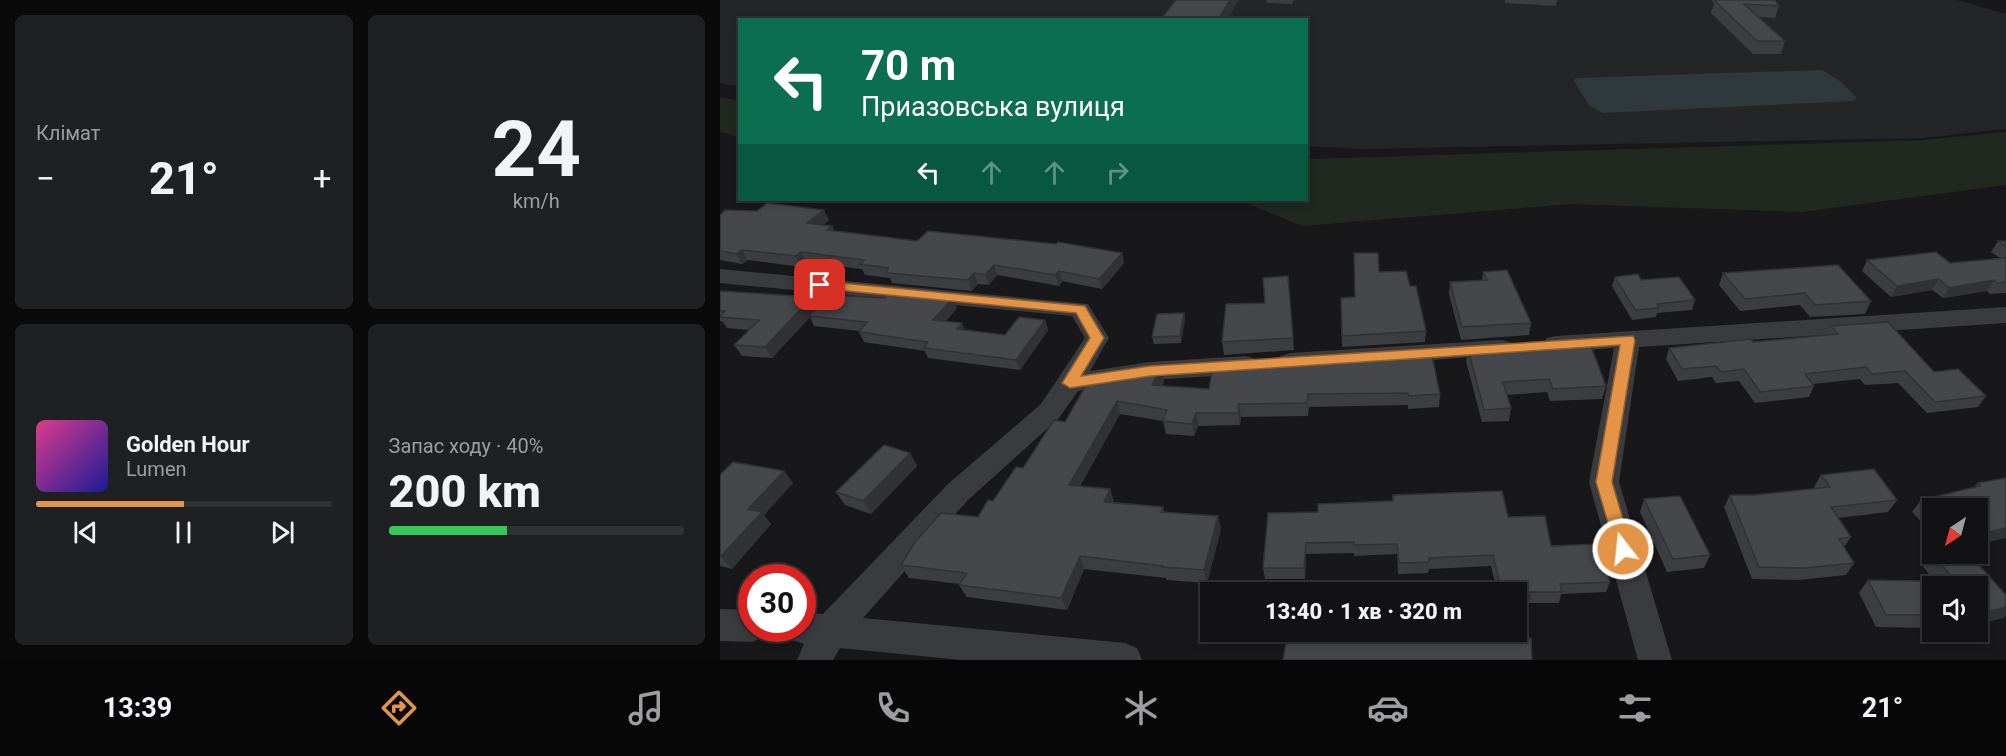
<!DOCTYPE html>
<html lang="uk">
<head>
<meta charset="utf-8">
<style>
  :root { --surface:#121214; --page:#1f2022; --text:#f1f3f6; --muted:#9c9ea0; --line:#313234; --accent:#e49446 }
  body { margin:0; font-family:Roboto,sans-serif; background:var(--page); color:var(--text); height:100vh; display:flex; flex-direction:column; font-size:22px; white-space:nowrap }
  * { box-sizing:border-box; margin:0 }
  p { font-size:20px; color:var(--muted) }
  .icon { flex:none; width:33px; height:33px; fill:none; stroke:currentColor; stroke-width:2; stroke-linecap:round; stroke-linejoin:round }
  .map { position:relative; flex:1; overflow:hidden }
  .panel { display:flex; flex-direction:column; gap:15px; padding:15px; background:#0a0a0b; width:720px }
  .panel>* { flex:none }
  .hud { position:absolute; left:18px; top:18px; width:570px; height:183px; border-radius:0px; box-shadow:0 3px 9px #0003,0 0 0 2px var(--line); background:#0b6e4f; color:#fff; overflow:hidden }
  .needle { width:39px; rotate:216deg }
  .fabs { position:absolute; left:1202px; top:498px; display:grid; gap:12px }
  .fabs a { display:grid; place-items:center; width:66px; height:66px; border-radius:0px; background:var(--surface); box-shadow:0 3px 9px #0003,0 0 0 2px var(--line); font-size:30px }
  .speed { position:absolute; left:18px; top:564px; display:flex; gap:12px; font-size:30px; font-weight:700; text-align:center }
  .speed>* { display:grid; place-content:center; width:78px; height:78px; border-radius:50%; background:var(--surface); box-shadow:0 3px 9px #0003,0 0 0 2px var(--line); line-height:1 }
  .speed .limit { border:9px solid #d22; background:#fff; color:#111 }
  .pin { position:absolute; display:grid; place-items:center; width:51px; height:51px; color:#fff; margin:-26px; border-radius:12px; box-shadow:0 3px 9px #0006 }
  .me { position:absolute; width:66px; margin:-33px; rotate:344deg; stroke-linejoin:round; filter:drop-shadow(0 0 4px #0008) }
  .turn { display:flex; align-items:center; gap:21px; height:126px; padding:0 24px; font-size:27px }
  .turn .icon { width:78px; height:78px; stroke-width:2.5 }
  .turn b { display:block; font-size:42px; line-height:51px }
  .lanes { display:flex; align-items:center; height:57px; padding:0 24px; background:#0003; justify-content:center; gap:30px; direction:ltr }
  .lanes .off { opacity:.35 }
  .big { font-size:45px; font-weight:800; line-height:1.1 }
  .panel .widget { flex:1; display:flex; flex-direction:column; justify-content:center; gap:9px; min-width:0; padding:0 21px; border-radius:9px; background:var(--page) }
  .panel .dial { align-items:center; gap:0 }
  .dial b { font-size:78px; line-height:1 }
  .song { display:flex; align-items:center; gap:18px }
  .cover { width:72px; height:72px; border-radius:9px; background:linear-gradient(135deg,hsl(330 70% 55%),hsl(240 70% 35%)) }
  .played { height:6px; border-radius:3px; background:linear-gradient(90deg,var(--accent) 50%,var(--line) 50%) }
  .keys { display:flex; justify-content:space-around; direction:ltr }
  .heat { display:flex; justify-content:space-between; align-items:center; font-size:33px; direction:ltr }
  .charge { height:9px; border-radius:4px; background:linear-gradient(90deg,#34c759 40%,var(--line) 0) }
  .panel .tiles { flex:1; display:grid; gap:15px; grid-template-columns:repeat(2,1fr) }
  .trip { position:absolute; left:480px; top:582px; width:327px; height:60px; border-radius:0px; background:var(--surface); box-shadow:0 3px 9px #0003,0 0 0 2px var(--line); font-weight:800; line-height:60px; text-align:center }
  .menu { display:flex; height:96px; justify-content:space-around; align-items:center; background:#070708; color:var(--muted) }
  .menu .icon { width:42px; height:42px }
  .menu .active { color:var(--accent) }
  .menu b { font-size:27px; color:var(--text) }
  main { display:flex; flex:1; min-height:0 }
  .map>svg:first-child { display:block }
</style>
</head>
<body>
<main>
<section class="panel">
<div class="tiles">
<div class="widget"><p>Клімат</p>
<div class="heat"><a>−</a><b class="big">21°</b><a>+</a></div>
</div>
<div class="widget dial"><b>24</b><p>km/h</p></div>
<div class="widget">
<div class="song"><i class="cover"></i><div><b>Golden Hour</b><p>Lumen</p></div></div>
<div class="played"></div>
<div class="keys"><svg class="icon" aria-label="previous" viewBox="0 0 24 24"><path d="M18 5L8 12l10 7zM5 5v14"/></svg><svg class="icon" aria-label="pause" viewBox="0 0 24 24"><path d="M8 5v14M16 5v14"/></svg><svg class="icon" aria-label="next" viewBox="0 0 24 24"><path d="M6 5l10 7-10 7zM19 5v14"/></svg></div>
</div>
<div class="widget"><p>Запас ходу · 40%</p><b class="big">200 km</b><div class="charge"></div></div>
</div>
</section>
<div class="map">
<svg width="1286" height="660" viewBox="0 0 1286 660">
  <rect width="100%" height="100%" fill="#18181a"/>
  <polygon fill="#242527" points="0,0 1237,0 1286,14 1286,129 1202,138 640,149 587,146 586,20 20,20 19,87 0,83"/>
  <g fill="#202820">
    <polygon points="0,97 19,101 19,137 0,132"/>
    <polygon points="1286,132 1286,185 1082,212 851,204 582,226 519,200 586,200 587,159 1203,140"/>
  </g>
  <polygon fill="#2f393d" points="1102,70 1120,81 1136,97 1134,101 882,113 869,105 854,81 856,78"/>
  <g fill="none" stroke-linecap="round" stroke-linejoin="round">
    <g fill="#393b3f" fill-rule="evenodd">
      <polygon points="0,269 368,304 389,338 370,371 430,362 526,356 535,359 539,365 535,371 526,374 430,380 358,391 339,418 248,500 143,618 405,643 417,648 422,660 241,660 120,648 113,660 77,660 84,644 70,639 65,628 82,628 82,612 103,614 228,484 321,404 365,338 352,316 0,283"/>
      <polygon points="1286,307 1286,323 919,347 899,482 952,660 918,660 869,482 894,348 836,352 827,350 824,344 827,338 836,336"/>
      <polygon points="781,340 790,342 793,348 790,354 570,371 561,368 557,362 561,356 570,353"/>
      <polygon points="0,609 32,610 32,628 48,628 44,637 32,642 0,641"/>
    </g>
  </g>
  <g fill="#3b3d40">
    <polygon points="546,0 574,0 572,4 547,3"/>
    <polygon points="785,0 837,0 836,6 785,3"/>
    <polygon points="992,0 1055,0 1059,6 1055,18 1039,17 1065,41 1061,54 1033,54 991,13 994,4"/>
    <polygon points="0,215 109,220 103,225 112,226 115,231 197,241 402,253 404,263 382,289 342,281 339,286 277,275 269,285 258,284 252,291 172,283 170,278 145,275 142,269 86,262 81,267 28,260 22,264 0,260"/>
    <polygon points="1278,241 1286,241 1286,293 1270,294 1267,291 1223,298 1212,290 1171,297 1142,271 1147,260 1230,263 1280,258 1271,252"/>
    <polygon points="659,272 690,286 706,331 705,342 622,347 621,298 635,297"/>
    <polygon points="763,272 811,323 809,335 741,340 729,294 730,282 762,280"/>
    <polygon points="1003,273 1151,301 1145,314 1090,317 1080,305 1020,311 999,285"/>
    <polygon points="568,276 574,350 504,355 502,342 545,303"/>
    <polygon points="895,277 921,280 975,300 972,310 937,313 936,317 912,320 892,286"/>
    <polygon points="0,291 98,307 237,308 226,321 245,330 285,335 325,320 328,330 300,370 208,358 205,351 144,342 139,332 140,331 94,326 90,317 52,358 22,356 14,345 29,330 7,328 3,322 0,321"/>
    <polygon points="464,313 465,319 461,343 434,344 432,337"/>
    <polygon points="1111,326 1214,372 1266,396 1258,407 1207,413 1178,383 1145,385 1140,379 1093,384 1094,386 1089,397 1035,403 1019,381 996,383 992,377 958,381 946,359 949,348 1033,342 1107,335"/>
    <polygon points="748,349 886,386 882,399 830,401 827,392 787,395 791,408 789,421 762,422 746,361"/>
    <polygon points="493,365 720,394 719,407 688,409 688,405 589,407 588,416 521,417 520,425 478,426 474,436 446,434 443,421 400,414 360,486 390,489 394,502 443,507 444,512 501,529 487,583 446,580 446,578 364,569 347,610 247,597 239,585 240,584 189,578 181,565 258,517 273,501 345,422 444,381 442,386 489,389"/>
    <polygon points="190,453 197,466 151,514 125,505 116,492"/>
    <polygon points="64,471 73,483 44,515 51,524 12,569 0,566 0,475"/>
    <polygon points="1101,475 1177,500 1168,512 1118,518 1131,537 1124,547 1134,563 1126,575 1078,580 1032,579 1004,507 1010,495 1034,495 1095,489 1094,487"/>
    <polygon points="1286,478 1212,508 1212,533 1192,512 1201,500 1254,487 1258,483"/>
    <polygon points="673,495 788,517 831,546 890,582 886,592 841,594 839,603 809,603 808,610 796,610 796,592 777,592 771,566 709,569 708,573 678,574 677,554 634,556 634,553 586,554 585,579 545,579 543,568 598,512 672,501"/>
    <polygon points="924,499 990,555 984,568 947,572 920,512"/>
    <polygon points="1212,551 1212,554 1249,554 1286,595 1286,615 1283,618 1257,624 1257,586 1219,586 1201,564 1210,552"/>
    <polygon points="1148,580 1212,600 1212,625 1210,628 1156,627 1139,593"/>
  </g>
  <g fill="#303234">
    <polygon points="510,0 519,0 507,20 498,20"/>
    <polygon points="104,210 109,220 93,233 87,223"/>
    <polygon points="112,226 117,236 107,230"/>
    <polygon points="22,250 28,260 22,264 16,254"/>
    <polygon points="81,252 86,262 81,267 76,256"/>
    <polygon points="402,253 404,263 382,289 379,279"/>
    <polygon points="274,265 277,275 269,285 265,275"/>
    <polygon points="339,271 342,281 339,286 335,275"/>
    <polygon points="254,273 258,284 252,291 248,280"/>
    <polygon points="1219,279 1212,290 1171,297 1177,286"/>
    <polygon points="1274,280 1267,291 1223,298 1229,288"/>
    <polygon points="92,297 98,308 89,316 90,317 52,358 45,347"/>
    <polygon points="233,298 237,308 218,330 213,320"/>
    <polygon points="464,313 465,319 461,343 460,336"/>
    <polygon points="325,320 328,330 300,370 296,360"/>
    <polygon points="242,323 246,332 237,329"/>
    <polygon points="441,369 444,381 435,397 432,385"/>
    <polygon points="397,401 400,414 354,497 349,485"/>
    <polygon points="519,404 521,417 520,425 518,413"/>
    <polygon points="476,413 478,426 474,436 472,424"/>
    <polygon points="190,453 197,466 151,514 143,501"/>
    <polygon points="64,471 73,483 44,515 51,524 12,569 1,556 28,509"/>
    <polygon points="390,489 394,502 389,514 384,502"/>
    <polygon points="498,516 501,529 487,583 484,570"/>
    <polygon points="1286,528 1286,538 1257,545 1257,535"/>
    <polygon points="586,543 586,554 585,579 584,568"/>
    <polygon points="360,556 364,569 347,610 341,598"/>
    <polygon points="1286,607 1286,615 1283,618 1257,624 1257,618 1262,613"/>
  </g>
  <g fill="#45474a" stroke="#303234" stroke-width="1.5">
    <polygon points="456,0 510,0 498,20 440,20"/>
    <polygon points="995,0 1055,0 1059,6 1024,4 1065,41 1037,41 995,1"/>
    <polygon points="47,203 104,210 87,223 112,226 107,230 197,241 208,231 336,244 338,242 402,253 379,279 339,271 335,275 274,265 265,275 254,273 248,280 167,273 168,268 140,264 144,260 81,252 76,256 22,250 16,254 0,251 0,215 5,210 37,211"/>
    <polygon points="1278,241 1286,241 1286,247"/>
    <polygon points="1216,252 1230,263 1286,258 1286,282 1277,283 1274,280 1229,288 1219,279 1177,286 1147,260"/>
    <polygon points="634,253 658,253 659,272 686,271 690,286 696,286 706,331 622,336 621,298 635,297"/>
    <polygon points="1118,265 1151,301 1095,305 1085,293 1025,299 1003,273"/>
    <polygon points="787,270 811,323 742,327 730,282 767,280 763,272"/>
    <polygon points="918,274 921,280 959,277 975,300 937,304 939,308 915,310 895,277"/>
    <polygon points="568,276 573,338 502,342 506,304 545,303 543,278"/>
    <polygon points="0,291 92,297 45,347 14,345 39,320 0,317 5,311 0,311"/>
    <polygon points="166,291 233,298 213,320 242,323 237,329 285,335 299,317 325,320 296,360 204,348 208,342 139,332 147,322 89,316 110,295 165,298"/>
    <polygon points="464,313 460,336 432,337 437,314"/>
    <polygon points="1168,322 1214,372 1238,369 1266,396 1215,402 1185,371 1152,374 1146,367 1085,374 1094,386 1040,392 1024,369 1001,372 996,366 962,369 949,348 1031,339 1033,342 1118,334 1111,326"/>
    <polygon points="869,341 886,386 833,389 829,379 783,382 791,408 764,410 748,349"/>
    <polygon points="711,351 720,394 689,396 688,393 588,394 587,403 519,404 518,413 476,413 472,424 443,421 447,410 397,401 349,485 390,489 384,502 443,507 441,512 498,516 484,570 443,567 443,566 360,556 341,598 239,585 247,573 181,565 195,542 221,513 258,517 268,500 273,501 296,467 303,468 334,420 345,422 370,378 441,369 432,385 489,389 493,365 575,360 622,360 622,357"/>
    <polygon points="164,445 190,453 143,501 116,492"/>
    <polygon points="13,462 64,471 28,509 42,512 1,556 0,556 0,475"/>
    <polygon points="1154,469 1177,500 1111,507 1131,537 1119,539 1134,563 1085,568 1039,567 1010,495 1034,495 1110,487 1101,475"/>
    <polygon points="1286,478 1286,528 1257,535 1257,508 1212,508 1212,512 1201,500 1260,486 1258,483"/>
    <polygon points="782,491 788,517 825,516 831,546 878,544 890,582 840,584 842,592 808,592 810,599 796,600 796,592 782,592 773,555 709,558 709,562 679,563 677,544 634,545 634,542 586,543 584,568 543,568 548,513 598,512 598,504 673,501 673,495"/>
    <polygon points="960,496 990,555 953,559 924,499"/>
    <polygon points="1212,554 1249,554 1286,595 1286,607 1262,613 1257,606 1257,586 1240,586"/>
    <polygon points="1148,580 1201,581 1212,600 1212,615 1166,615"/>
    <polygon points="568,632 666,632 811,638 812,660 563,660"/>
  </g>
  <polygon fill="#e49446" stroke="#94602e" stroke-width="1.5" points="100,281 365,306 384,338 361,376 430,366 913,336 915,340 892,482 912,549 909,554 903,556 897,554 876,482 900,345 430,376 350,388 342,383 370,338 356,313 96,288 94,285 96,282"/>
</svg>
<div class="fabs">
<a><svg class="needle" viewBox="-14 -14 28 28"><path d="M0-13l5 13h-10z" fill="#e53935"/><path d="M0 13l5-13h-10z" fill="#9c9ea0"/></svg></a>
<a><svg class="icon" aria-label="sound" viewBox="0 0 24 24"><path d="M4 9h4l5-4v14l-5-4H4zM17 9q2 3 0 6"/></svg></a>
</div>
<div class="speed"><div class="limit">30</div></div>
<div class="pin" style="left:100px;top:285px;background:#d93025"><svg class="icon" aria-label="arrive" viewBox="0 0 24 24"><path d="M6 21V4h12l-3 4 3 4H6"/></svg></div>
<svg class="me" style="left:903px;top:549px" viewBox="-20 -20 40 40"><circle r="17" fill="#e49446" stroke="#fff" stroke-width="3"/><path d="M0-11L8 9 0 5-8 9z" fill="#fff"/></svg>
<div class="trip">13:40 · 1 хв · 320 m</div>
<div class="hud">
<div class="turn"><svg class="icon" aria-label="left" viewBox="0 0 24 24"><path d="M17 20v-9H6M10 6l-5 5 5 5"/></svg><div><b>70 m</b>Приазовська вулиця</div></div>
<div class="lanes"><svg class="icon" aria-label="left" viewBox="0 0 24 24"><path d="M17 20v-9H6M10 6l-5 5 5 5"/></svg><svg class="icon off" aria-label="ahead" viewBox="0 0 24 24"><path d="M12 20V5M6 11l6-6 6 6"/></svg><svg class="icon off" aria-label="ahead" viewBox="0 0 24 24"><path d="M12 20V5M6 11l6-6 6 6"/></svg><svg class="icon off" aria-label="right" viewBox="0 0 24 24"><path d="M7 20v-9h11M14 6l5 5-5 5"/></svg></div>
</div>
</div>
</main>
<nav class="menu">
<b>13:39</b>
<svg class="icon active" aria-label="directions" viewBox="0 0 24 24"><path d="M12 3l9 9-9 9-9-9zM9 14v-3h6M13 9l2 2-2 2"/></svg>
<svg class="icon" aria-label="music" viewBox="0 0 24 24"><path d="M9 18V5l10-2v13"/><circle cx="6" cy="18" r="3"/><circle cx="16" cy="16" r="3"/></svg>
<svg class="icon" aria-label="phone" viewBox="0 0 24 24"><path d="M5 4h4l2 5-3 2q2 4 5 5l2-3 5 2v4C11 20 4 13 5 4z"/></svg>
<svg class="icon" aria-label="climate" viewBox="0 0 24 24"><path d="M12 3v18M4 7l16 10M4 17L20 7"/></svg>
<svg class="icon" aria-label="car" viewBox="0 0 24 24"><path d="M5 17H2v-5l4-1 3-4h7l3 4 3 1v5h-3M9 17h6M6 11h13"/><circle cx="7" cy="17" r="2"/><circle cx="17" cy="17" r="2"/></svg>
<svg class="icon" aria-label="filters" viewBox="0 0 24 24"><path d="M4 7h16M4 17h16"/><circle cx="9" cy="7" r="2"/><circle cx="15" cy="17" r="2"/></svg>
<b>21°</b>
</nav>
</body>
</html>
